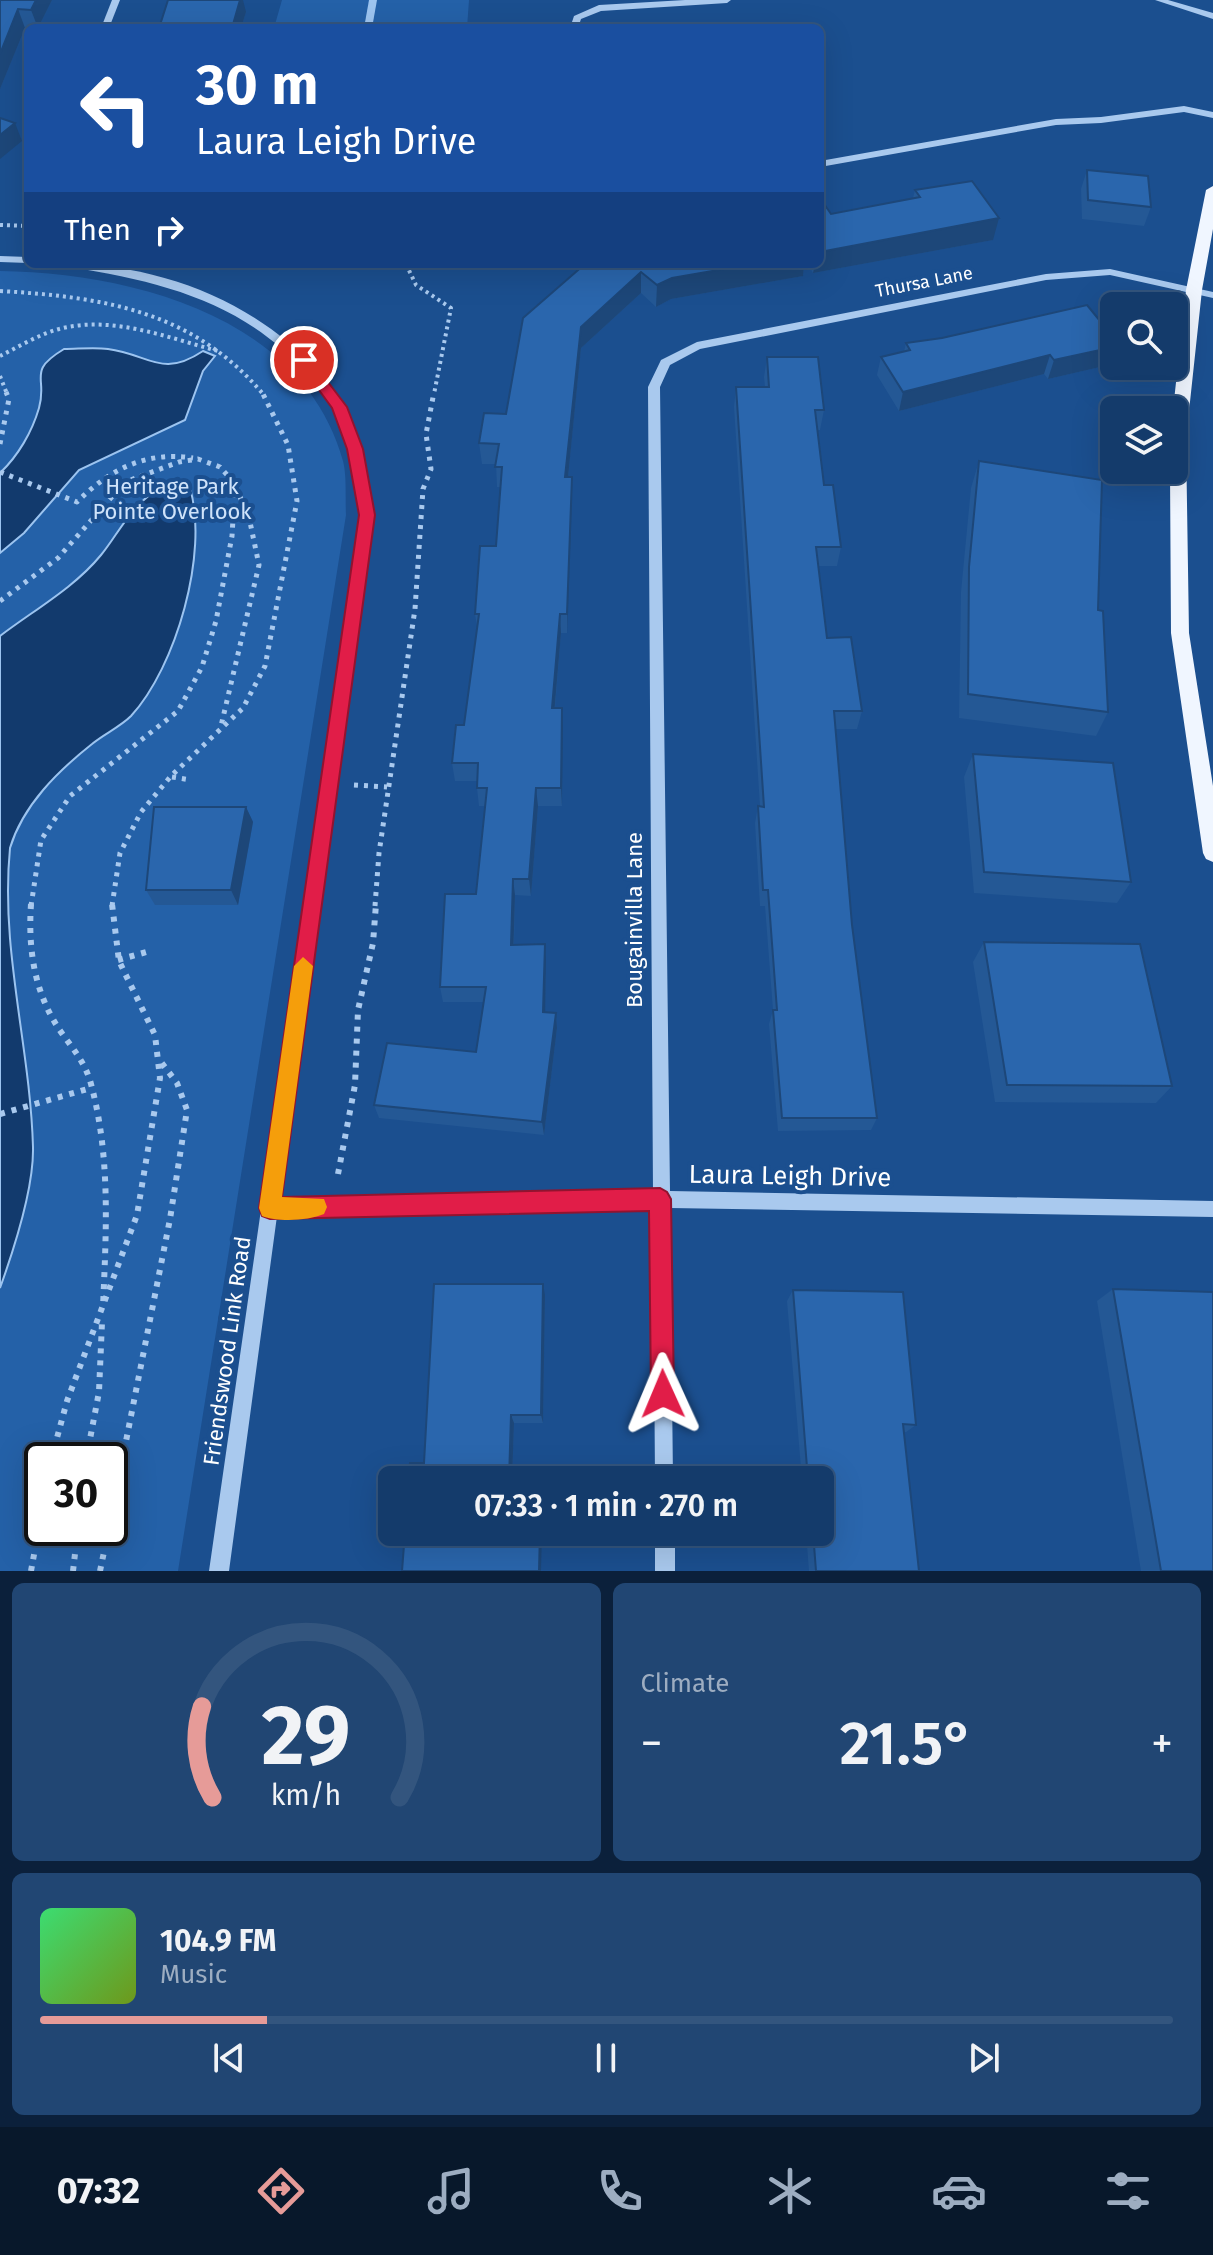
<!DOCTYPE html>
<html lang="en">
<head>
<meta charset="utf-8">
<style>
  :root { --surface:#143b6b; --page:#214673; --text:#f1f3f6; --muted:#9dadc1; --line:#33557e; --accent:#e69b98 }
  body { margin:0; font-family:"Fira Sans",sans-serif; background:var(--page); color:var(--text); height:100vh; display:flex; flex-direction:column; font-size:30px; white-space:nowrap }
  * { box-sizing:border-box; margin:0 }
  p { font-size:26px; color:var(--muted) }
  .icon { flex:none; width:44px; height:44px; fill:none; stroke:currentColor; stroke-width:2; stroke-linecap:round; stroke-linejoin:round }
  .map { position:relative; height:1571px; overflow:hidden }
  .drawer { display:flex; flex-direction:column; gap:12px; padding:12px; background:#0b203b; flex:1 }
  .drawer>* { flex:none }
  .top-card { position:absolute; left:24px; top:24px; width:800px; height:244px; border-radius:12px; box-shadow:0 8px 32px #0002,0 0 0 2px var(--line); background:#1a4fa0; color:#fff; overflow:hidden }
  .fabs { position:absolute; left:1100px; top:292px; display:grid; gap:16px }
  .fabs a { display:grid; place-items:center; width:88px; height:88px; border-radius:12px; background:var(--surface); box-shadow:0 8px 32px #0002,0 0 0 2px var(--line); font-size:40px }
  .speed { position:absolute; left:24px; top:1442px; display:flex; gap:16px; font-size:40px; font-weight:700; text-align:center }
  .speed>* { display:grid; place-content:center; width:104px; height:104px; border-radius:50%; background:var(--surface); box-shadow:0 8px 32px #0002,0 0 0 2px var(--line); line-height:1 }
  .speed .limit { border:4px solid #111; border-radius:12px; background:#fff; color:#111 }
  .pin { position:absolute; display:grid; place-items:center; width:68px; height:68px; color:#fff; margin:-34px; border:4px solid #fff; border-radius:50%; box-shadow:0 2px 8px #0007 }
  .me { position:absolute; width:88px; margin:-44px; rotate:359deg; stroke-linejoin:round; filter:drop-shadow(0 0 6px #0008) }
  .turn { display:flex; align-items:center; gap:28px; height:168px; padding:0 40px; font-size:36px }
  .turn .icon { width:104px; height:104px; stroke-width:2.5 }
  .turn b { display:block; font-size:56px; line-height:68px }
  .then { display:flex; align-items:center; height:76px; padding:0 40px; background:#0003; gap:16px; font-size:30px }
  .big { font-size:60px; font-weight:600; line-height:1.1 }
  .drawer .tile { flex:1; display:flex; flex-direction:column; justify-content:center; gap:12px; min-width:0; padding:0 28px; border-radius:12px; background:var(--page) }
  .drawer .dial { align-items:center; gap:0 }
  .dial svg { height:208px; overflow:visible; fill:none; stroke:var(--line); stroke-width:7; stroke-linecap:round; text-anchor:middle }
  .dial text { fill:var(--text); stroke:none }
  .song { display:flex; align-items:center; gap:24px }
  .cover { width:96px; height:96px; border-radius:12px; background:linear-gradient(135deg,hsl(140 70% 55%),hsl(80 70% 35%)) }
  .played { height:8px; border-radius:4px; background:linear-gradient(90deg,var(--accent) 20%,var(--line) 20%) }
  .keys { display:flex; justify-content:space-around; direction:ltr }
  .heat { display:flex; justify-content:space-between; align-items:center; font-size:44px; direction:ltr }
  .drawer .tiles { flex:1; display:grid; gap:12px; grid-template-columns:1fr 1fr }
  .tile:last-child { grid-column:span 2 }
  .trip { position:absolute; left:378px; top:1466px; width:456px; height:80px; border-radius:12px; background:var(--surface); box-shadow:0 8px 32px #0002,0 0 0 2px var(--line); font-weight:600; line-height:80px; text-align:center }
  .dock { display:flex; height:128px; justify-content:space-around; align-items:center; background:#08182b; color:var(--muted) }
  .dock .icon { width:56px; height:56px }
  .dock .current { color:var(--accent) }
  .dock b { font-size:36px; color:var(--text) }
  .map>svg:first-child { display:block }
</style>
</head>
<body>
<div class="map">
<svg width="1213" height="1571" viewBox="0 0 1213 1571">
  <rect width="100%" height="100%" fill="#1b4f8f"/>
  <g fill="#2461a8" fill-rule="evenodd">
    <polygon points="282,0 469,0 467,28 274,28"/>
    <path d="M0 271C131 273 303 316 343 461 347 477 345 498 346 515L178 1571H0ZM42 1460H110V1528H42Z"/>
  </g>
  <g fill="#123a6d" stroke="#9cc4f0" stroke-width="2">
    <path d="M64 349C78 349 94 347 108 349 149 354 161 379 203 351L215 356 203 371 185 420 79 470 24 533 0 553V473C18 456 32 432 39 408 48 377 26 372 64 349Z"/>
    <path d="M175 486 190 488C209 553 176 667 131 716 120 727 104 734 92 744 58 771 23 805 10 848 0 950 30 1045 33 1147 34 1188 14 1249 0 1288V636C34 610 74 588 101 555 121 531 139 488 175 486Z"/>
  </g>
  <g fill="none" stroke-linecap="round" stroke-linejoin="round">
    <polygon fill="#9cc4f0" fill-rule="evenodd" points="369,0 377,0 372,28 364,28"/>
    <g stroke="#a9c9ee" stroke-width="4" stroke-dasharray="3 4" stroke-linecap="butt">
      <polyline points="0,225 28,226"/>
      <polyline points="406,264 416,285 451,308 434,394"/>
      <path d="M0 291C104 297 193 311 263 394"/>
      <path d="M0 356C20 346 41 333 63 328 115 316 169 338 218 351"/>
      <polyline points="0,376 7,394"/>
    </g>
    <g stroke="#a9c9ee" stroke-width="5" stroke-dasharray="4 6" stroke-linecap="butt">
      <polyline points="0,444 9,399 6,392"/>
      <path d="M0 472 77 502C110 469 146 451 193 458"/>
      <polyline points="0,601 58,558 125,482 179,462 198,459 220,467 235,484 250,522 259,565 221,726"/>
      <polyline points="172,777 191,780"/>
      <polyline points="354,785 387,787"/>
      <polyline points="31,906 41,840 70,796 178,711 202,667 216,621 232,536 235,484"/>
      <polyline points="112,906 120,853 141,812 171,776 243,708 265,666 297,501 288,445 262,392"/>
      <polyline points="375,906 379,853 415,609 423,489 431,469 426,434 434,392"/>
    </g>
    <g stroke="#a9c9ee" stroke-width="6" stroke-dasharray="5 7" stroke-linecap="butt">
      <path d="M31 904C28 949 34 993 61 1032 73 1049 85 1062 91 1084 111 1158 106 1232 103 1308"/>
      <polyline points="118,960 150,951"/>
      <polyline points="0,1114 91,1088"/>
      <polyline points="338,1174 355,1085 358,1010 373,943 376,904"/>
      <polyline points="51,1460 67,1401 137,1215 160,1078 155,1035 119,961 112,904"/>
      <polyline points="86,1460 99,1392 102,1322"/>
      <polyline points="110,1522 170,1219 187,1110 177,1083 161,1062"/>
      <polyline points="31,1571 42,1511"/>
      <polyline points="73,1571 78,1528"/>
      <polyline points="100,1571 109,1528"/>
    </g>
    <g fill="#a9c9ee" fill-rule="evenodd">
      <polygon points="112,0 120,0 109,28 101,28"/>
      <polygon points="685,0 731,0 727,3 601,11 581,19 578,28 570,28 574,16 599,5"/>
      <polygon points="1155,0 1168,0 1213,13 1213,19"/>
      <polygon points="1184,106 1213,112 1213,118 1184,112 1101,123 1056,125 820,167 820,161 1056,119 1101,117"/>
      <polygon points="0,256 28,257 28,263 0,262"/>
      <path d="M66 264C158 264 255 301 317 370 327 382 339 395 346 409 362 442 367 479 373 515L279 1199 653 1191 648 387 661 360 697 342 1046 274 1110 269 1213 292V298L1110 275 1046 280 700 349 670 365 660 387 670 1191 1213 1201V1217L670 1208 673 1480H655L653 1208 277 1216 229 1571H209L361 515C355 479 351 440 334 408 327 395 316 384 307 374 244 302 162 282 71 267Z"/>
      <rect x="655" y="1532" width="20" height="39"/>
    </g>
    <polygon fill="#f0f6ff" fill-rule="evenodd" points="1213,186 1213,229 1202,290 1186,439 1189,633 1213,786 1213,862 1206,859 1203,853 1171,633 1170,470 1174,470 1173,410 1186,290 1206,190"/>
  </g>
  <g fill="#245895">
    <polygon points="0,0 52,0 38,28 25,28 0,89"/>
    <polygon points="246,12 241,28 161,28 160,25"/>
    <polygon points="1087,170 1151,207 1144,226 1082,219 1081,189"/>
    <polygon points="915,190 993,240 813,273 808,264 820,264 831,214 913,198"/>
    <polygon points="580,264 804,264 803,276 671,299 656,307 641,293 581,348 568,477 572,477 572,497 567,633 561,633 555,708 563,727 562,806 538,806 531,896 515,895 514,945 546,960 545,1012 556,1013 557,1028 544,1135 379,1118 374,1105 476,1052 484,1002 443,1002 440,987 476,894 485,806 479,806 477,788 477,781 455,781 452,763 464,725 477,626 475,614 496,546 500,487 497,487 496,464 482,464 479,443 506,414 580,268"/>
    <polygon points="1114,338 1113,364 1048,379 1044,374 899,411 877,375 881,357 904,352 906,343"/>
    <polygon points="767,357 824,410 820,430 817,430 824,485 841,547 837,566 818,566 827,638 862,711 857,729 836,729 852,925 877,1118 871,1130 778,1131 769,1024 773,1010 765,906 760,906 755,823 758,806 760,806 734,407 736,387 765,387 764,377"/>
    <polygon points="979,461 1098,610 1108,712 1096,736 959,718 961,592 971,488"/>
    <polygon points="973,754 1131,882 1117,903 974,893 964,777"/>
    <polygon points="246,807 253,822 238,905 155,905 146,890"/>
    <polygon points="984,942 1172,1086 1156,1103 995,1102 973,962"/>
    <polygon points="1113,1289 1213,1571 1141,1571 1097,1301"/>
    <polygon points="793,1290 916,1425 906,1432 904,1432 919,1571 809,1571 806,1532 820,1532 820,1480 802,1480 787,1301"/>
    <polygon points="545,1295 543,1423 514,1423 512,1480 408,1480 424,1463"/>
  </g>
  <g fill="#1d4779">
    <polygon points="36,0 52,0 38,28 31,10"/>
    <polygon points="240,0 243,0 246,12 241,28 232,28"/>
    <polygon points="18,9 25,28 0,89 0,54"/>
    <polygon points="15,123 22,141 0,159 0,135"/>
    <polygon points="999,218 993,240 813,273 815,264 820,264 820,252"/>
    <polygon points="753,264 804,264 803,276 671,299 656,307 657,285 672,278"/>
    <polygon points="641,272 641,293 581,348 566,497 565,477 581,327"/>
    <polygon points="1114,347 1113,364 1048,379 1054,360"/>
    <polygon points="1050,355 1044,374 899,411 903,392"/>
    <polygon points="572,477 572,497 567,633 567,614"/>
    <polygon points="560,614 561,633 553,727 552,708"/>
    <polygon points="562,708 563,727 562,806 561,788"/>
    <polygon points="536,788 538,806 531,896 529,879"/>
    <polygon points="246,807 253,822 238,905 231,890"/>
    <polygon points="513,879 515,895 513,961 511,945"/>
    <polygon points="545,944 546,960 545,1026 543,1012"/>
    <polygon points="556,1013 557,1028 544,1135 542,1122"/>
    <polygon points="543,1284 545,1295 543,1423 541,1415"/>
    <polygon points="511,1415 514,1423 512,1480 509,1480"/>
    <polygon points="540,1532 542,1532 541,1571 539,1571"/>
  </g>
  <g fill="#2a66ad" stroke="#1d4779" stroke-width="2">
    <polygon points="0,0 36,0 31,10 18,9 0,54"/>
    <polygon points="168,0 240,0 232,28 170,28 170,25 160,25"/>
    <polygon points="0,118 15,123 0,135"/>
    <polygon points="1087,170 1148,176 1151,207 1088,200"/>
    <polygon points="972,181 999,218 820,252 820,198 831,214 920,197 915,190"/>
    <polygon points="585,264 753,264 672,278 657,285 641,272 581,327 565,477 572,477 567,614 560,614 552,708 562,708 561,788 536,788 529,879 513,879 511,945 545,944 543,1012 556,1013 542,1122 374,1105 387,1043 476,1052 486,987 440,987 445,894 476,894 487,788 477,788 478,763 452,763 456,725 464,725 479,614 475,614 480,546 496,546 502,467 495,467 499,444 479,443 484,413 506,414 523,318"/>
    <polygon points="1087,305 1114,338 1114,347 1054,360 1050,355 903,392 881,357 910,350 906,343 942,338"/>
    <polygon points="767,357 818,357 824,410 815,410 824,485 833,485 841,547 816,547 827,638 851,637 862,711 834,711 852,925 877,1118 782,1118 773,1010 777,1010 768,890 763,890 758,806 764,807 736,387 769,387"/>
    <polygon points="979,461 1102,480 1098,610 1103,611 1108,712 968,694 969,567"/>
    <polygon points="973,754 1113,763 1131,882 984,872"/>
    <polygon points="154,807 246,807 231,890 146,890"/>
    <polygon points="984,942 1140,944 1172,1086 1007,1085"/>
    <polygon points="434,1284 543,1284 541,1415 511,1415 509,1480 408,1480 410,1463 424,1463"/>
    <polygon points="1113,1289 1213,1292 1213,1571 1161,1571"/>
    <polygon points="793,1290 903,1292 916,1425 903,1424 919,1571 816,1571 813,1532 820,1532 820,1480 808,1480"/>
    <polygon points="405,1532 540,1532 539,1571 402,1571"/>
  </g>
  <polygon fill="#e11d48" stroke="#92132f" stroke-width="2" points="304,355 309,357 347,407 363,449 375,515 282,1197 660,1188 667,1192 671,1199 674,1394 671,1402 663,1405 654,1402 651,1394 649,1211 270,1219 262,1216 259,1208 359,515 347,449 332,408 297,360"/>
  <path fill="#f59e0b" d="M303 957 313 966 282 1197 324 1199 327 1207 324 1214C308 1221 277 1222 262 1216L259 1208 294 966Z"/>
  <g text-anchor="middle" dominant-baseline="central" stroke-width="8" stroke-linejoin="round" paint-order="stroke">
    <g font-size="18" fill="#fff" stroke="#1b4f8f">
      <text transform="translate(924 282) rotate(-11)">Thursa Lane</text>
    </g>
    <g font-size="22" fill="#cfe3fa" stroke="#1b4f8f">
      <text x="172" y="486">Heritage Park<tspan x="172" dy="25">Pointe Overlook</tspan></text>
    </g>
    <g font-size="22" fill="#fff" stroke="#1b4f8f">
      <text transform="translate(634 920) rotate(-90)">Bougainvilla Lane</text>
      <text transform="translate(227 1351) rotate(-82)">Friendswood Link Road</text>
    </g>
    <g font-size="26" fill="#fff" stroke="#1b4f8f">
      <text transform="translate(790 1176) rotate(1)">Laura Leigh Drive</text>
    </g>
  </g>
</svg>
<div class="fabs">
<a><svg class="icon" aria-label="search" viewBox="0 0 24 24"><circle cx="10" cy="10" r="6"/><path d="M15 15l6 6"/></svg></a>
<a><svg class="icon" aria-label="layers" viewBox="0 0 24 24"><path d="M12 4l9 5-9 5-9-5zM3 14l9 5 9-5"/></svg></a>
</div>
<div class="speed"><div class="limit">30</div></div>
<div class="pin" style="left:304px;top:360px;background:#d93025"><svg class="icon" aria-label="arrive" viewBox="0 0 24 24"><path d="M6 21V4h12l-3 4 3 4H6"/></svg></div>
<svg class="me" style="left:663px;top:1394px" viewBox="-20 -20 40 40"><path d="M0-17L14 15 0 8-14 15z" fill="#e11d48" stroke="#fff" stroke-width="4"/></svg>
<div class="trip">07:33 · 1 min · 270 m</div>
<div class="top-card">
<div class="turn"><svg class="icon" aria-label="left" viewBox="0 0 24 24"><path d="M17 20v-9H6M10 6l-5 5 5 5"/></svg><div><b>30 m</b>Laura Leigh Drive</div></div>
<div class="then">Then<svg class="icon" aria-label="right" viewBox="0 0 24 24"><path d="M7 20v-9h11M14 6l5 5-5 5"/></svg></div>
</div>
</div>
<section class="drawer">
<div class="tiles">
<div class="tile dial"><svg viewBox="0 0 100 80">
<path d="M14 69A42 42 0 1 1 86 69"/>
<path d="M14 69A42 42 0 0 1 10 34" stroke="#e69b98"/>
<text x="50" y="56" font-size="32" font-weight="700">29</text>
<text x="50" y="72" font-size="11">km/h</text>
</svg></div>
<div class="tile"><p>Climate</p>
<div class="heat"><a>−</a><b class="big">21.5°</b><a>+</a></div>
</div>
<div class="tile">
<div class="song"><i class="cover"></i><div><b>104.9 FM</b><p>Music</p></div></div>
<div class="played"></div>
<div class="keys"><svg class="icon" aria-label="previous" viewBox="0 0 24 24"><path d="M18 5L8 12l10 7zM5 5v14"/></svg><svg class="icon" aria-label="pause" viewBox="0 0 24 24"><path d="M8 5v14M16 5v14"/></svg><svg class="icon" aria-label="next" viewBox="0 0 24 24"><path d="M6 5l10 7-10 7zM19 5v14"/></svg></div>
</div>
</div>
</section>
<nav class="dock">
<b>07:32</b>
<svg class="icon current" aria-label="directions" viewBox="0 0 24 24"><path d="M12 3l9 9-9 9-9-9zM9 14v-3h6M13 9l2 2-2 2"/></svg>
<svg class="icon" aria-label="music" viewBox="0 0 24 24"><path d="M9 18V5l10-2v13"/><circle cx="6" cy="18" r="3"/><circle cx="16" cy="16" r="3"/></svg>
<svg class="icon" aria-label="phone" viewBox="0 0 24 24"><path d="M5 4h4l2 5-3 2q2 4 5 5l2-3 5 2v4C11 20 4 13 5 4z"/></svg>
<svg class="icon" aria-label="climate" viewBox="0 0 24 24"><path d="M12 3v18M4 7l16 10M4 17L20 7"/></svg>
<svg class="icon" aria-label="car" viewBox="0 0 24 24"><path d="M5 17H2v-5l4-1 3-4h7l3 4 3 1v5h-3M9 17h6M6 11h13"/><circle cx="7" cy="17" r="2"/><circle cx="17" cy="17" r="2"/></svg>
<svg class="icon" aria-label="filters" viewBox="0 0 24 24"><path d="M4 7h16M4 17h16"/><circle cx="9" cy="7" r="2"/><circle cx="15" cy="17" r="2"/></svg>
</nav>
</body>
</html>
